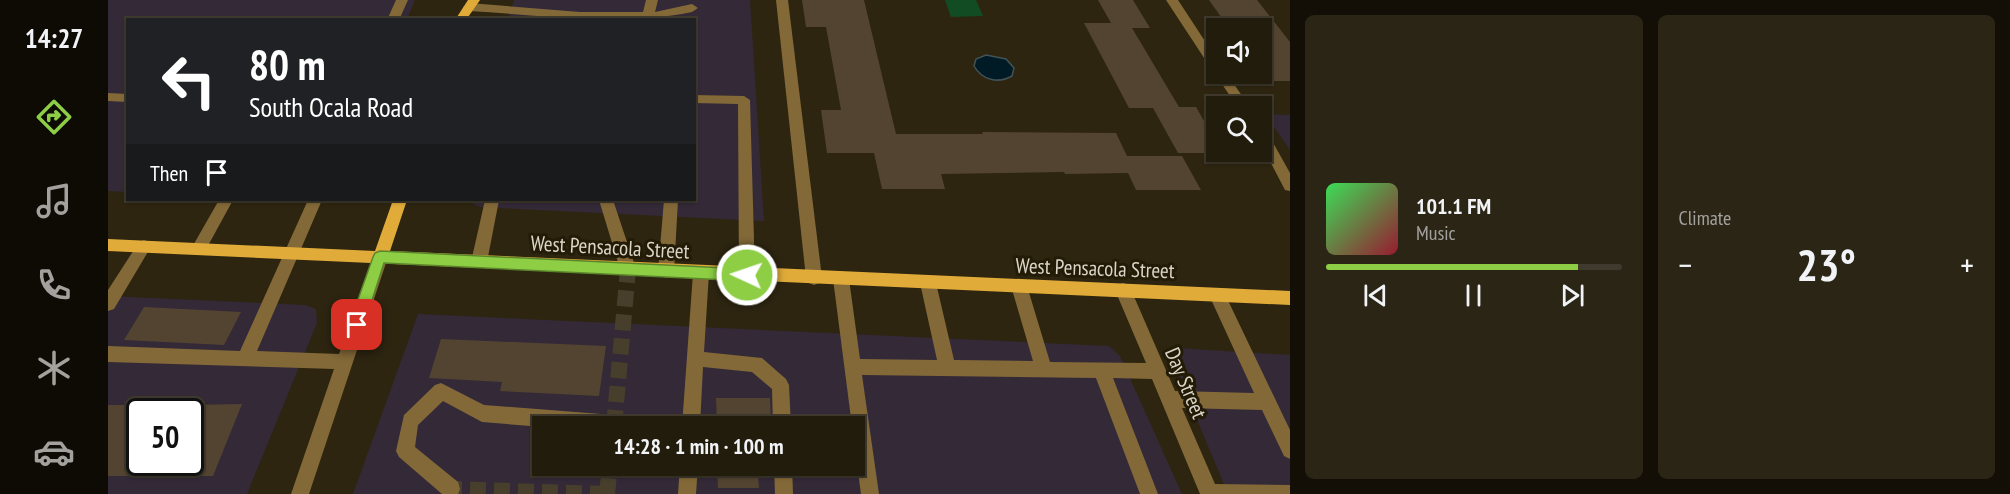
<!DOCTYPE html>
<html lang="en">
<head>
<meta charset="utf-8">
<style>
  :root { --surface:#221c0c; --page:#2a2515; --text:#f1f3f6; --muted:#a2a19d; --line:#3f3a2d; --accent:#8dce44 }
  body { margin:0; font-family:"PT Sans Narrow",sans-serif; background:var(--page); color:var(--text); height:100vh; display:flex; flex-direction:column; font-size:22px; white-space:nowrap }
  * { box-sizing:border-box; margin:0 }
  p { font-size:20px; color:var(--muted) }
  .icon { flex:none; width:33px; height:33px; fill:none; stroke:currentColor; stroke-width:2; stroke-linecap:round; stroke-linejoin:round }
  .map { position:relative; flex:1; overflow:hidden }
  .panel { display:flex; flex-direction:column; gap:15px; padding:15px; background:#130f07; width:720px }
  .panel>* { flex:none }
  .top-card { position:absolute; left:18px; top:18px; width:570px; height:183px; border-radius:0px; box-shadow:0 2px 4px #0004,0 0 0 2px var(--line); background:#202124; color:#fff; overflow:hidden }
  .tools { position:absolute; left:1098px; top:18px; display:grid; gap:12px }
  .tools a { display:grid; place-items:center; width:66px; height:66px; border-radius:0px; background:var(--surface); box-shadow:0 2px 4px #0004,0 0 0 2px var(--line); font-size:30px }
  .speed { position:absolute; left:18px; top:398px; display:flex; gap:12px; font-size:30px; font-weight:700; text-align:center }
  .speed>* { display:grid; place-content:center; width:78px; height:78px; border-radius:50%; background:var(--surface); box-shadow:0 2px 4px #0004,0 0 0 2px var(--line); line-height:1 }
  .speed .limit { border:3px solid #111; border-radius:9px; background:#fff; color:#111 }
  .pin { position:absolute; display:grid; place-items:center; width:51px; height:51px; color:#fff; margin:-26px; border-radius:12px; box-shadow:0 3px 9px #0006 }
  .me { position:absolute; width:66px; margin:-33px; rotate:273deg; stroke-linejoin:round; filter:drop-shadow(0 0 4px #0008) }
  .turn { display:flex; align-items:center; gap:21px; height:126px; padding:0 24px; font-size:27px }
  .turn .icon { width:78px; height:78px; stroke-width:2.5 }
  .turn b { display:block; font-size:42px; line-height:51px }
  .then { display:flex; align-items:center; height:57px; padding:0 24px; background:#0003; gap:12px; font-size:22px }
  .big { font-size:45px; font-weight:700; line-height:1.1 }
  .panel .card { flex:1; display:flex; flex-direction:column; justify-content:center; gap:9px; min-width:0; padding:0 21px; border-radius:9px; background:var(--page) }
  .song { display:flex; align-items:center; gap:18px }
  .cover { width:72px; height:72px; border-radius:9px; background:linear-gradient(135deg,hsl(130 70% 55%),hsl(350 70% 35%)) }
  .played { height:6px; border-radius:3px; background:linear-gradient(90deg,var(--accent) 85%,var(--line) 85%) }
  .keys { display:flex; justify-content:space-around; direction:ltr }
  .heat { display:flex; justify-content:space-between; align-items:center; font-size:33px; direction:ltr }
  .panel .tiles { flex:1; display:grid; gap:15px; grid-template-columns:repeat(2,1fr) }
  .trip { position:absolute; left:424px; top:416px; width:333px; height:60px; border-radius:0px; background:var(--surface); box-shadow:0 2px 4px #0004,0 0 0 2px var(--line); font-weight:700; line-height:60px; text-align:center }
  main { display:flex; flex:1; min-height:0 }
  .dock { display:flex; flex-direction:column; width:108px; justify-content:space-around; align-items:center; background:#0e0b05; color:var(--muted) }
  .dock .icon { width:42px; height:42px }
  .dock .current { color:var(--accent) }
  .dock b { font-size:27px; color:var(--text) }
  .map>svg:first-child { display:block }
</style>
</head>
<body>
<main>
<nav class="dock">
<b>14:27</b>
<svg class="icon current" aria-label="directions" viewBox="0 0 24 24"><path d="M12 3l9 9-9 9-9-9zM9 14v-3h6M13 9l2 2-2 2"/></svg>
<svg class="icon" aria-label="music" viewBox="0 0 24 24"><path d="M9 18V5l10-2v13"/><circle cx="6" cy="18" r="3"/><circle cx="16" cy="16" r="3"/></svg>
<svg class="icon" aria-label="phone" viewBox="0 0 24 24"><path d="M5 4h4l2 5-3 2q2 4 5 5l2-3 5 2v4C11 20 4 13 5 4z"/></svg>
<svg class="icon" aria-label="climate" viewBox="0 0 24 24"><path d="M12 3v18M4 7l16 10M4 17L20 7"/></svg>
<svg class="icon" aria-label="car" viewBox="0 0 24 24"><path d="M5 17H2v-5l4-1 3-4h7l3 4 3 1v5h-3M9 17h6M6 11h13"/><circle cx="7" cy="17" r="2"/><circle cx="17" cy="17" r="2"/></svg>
</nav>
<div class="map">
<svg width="1182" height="494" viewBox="0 0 1182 494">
  <rect width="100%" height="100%" fill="#2d2510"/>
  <g fill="#342937" fill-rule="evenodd">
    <polygon points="0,0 307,0 299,19 20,20 19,192 0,191"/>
    <polygon points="406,0 642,0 656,221 372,207 361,202 359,200 586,200 586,20 400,19"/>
    <polygon points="1157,114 1182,115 1182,150"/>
    <path d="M0 296 197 305 208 309 209 323 139 494H0ZM32 411H82V462H32Z"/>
    <path d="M310 314 1001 346 1012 356 1074 494H245ZM435 426H747V465H435Z"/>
    <polygon points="1069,348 1182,355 1182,494 1120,494 1067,367"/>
  </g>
  <polygon fill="#124c22" points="837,0 868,0 875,16 843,17"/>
  <path fill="#001b25" stroke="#415356" stroke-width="1.5" d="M878 55 898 59 906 68 904 76C890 84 874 80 866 66L868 59Z"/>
  <g fill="#534431">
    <polygon points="694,0 756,0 788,134 875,134 874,132 1008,133 1019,156 1074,156 1093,190 1028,190 1020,173 957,174 956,172 833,174 837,189 774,189 766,153 719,153 713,110 733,110 718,27 698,27"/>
    <polygon points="990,0 1025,0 1042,28 1024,28 1071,107 1088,107 1108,142 1108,152 1116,153 1070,153 1045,108 1021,108 976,23 1003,23"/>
    <polygon points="1101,0 1149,0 1182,42 1182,81 1159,81 1154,73 1154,28 1121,28"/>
    <polygon points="36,307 133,312 116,345 16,340"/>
    <polygon points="333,339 498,346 491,396 392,391 394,382 321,378"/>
    <polygon points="608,398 662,398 663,426 609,426"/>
    <polygon points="134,404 105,476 82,476 82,405"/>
    <rect x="0" y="405" width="32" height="71"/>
    <polygon points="609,465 649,465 651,488 610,488"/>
  </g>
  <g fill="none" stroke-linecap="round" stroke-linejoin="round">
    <g stroke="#473f2c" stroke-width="16" stroke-dasharray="16 8" stroke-linecap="butt">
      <polyline points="506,426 520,269"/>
      <polyline points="342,494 343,489 498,494"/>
      <polyline points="499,494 502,465"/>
    </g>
    <g fill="#836938" fill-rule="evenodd">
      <polygon points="288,0 300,0 291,20 279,20"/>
      <path d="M538 0H550L547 12 584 4 590 8 584 12C510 27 436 15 361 11L355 7 361 3 472 12H535Z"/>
      <polygon points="668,0 680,0 714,278 711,283 706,285 701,283 698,278"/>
      <polygon points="1058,0 1070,0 1108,58 1108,71 1104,70"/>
      <polygon points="1108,71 1108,74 1119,74 1141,106 1129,106 1107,74"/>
      <polygon points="0,93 20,94 20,102 0,101"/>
      <polygon points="586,95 636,96 642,100 647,275 644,280 639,282 634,280 631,275 630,104 586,103"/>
      <polygon points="1154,130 1159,132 1182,173 1182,191 1177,190 1154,146"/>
      <polygon points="111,200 125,200 96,253 91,255 86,253 83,249"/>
      <polygon points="200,200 214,200 149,351 231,354 267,253 272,251 277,253 280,257 201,494 183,494 226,369 0,362 0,346 132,351"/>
      <polygon points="377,200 391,200 379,262 376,267 371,268 366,267 363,262"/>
      <polygon points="491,200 505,200 528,269 525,274 520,276 515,274 512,269"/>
      <polygon points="556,200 570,200 566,271 563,276 558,278 553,276 550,271"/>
      <polygon points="36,240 41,242 43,246 41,250 6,309 0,311 0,290 31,242"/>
      <polygon points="593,266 598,268 601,273 596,352 654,358 678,379 681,385 683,426 665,426 664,389 644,372 595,367 592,426 574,426 585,273 588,268"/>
      <polygon points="733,272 738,274 741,279 752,359 829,360 812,283 814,278 820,276 826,278 828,283 846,360 925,361 903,286 905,281 911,279 917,281 919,286 942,362 1038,363 1007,290 1009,285 1015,283 1021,285 1067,391 1146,393 1101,295 1103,290 1109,288 1115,290 1182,430 1182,459 1176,456 1154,410 1074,408 1107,484 1182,485 1182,494 1092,494 1044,379 1005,378 1050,494 1032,494 988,378 754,375 771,494 753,494 747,450 747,426 744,426 725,279 728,274"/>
      <polygon points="333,383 376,405 506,415 512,418 515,424 514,426 435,427 374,422 335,401 310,425 307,447 350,482 352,489 350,494 334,494 291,457 288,451 296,415 327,385"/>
      <polygon points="572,465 590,465 588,494 570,494"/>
      <polygon points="666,465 684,465 685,494 667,494"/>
    </g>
    <g fill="#e1ab39" fill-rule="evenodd">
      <polygon points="360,0 372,0 358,20 347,20"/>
      <polygon points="285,200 299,200 282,251 1182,291 1182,305 0,251 0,239 267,251"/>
    </g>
  </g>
  <polygon fill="#8dce44" stroke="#5c862c" stroke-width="1.5" points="272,251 639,269 644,271 646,275 644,279 639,281 276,263 256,325 254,330 249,332 243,330 241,325 265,257 267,253"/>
  <g text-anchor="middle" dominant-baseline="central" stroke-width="6" stroke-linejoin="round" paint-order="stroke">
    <g font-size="21" fill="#dad5c8" stroke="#231b06">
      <text transform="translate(502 247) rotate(3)">West Pensacola Street</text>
      <text transform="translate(987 268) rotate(2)">West Pensacola Street</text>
      <text transform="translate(1078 383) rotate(67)">Day Street</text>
    </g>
  </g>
</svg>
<div class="tools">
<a><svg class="icon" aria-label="sound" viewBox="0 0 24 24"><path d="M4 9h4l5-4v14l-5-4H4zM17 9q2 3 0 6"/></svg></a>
<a><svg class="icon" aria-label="search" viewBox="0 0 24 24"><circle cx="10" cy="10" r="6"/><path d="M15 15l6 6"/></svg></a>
</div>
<div class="speed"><div class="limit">50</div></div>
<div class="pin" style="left:249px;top:325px;background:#d93025"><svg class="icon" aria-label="arrive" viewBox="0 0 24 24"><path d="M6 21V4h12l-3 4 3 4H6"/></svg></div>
<svg class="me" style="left:639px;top:275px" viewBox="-20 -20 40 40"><circle r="17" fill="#8dce44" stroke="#fff" stroke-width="3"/><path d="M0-11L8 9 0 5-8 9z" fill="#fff"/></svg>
<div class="trip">14:28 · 1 min · 100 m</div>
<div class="top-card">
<div class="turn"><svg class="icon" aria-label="left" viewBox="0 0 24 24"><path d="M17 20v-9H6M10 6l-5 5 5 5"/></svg><div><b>80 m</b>South Ocala Road</div></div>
<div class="then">Then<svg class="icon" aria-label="arrive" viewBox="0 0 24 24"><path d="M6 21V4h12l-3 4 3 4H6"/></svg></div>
</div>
</div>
<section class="panel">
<div class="tiles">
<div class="card">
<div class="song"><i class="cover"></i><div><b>101.1 FM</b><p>Music</p></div></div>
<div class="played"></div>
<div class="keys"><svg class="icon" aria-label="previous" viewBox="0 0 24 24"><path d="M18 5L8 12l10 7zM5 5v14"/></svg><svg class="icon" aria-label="pause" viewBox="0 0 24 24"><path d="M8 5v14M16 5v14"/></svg><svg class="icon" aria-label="next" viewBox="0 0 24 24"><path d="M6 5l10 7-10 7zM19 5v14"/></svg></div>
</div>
<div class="card"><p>Climate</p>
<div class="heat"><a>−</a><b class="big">23°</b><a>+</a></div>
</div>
</div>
</section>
</main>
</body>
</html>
